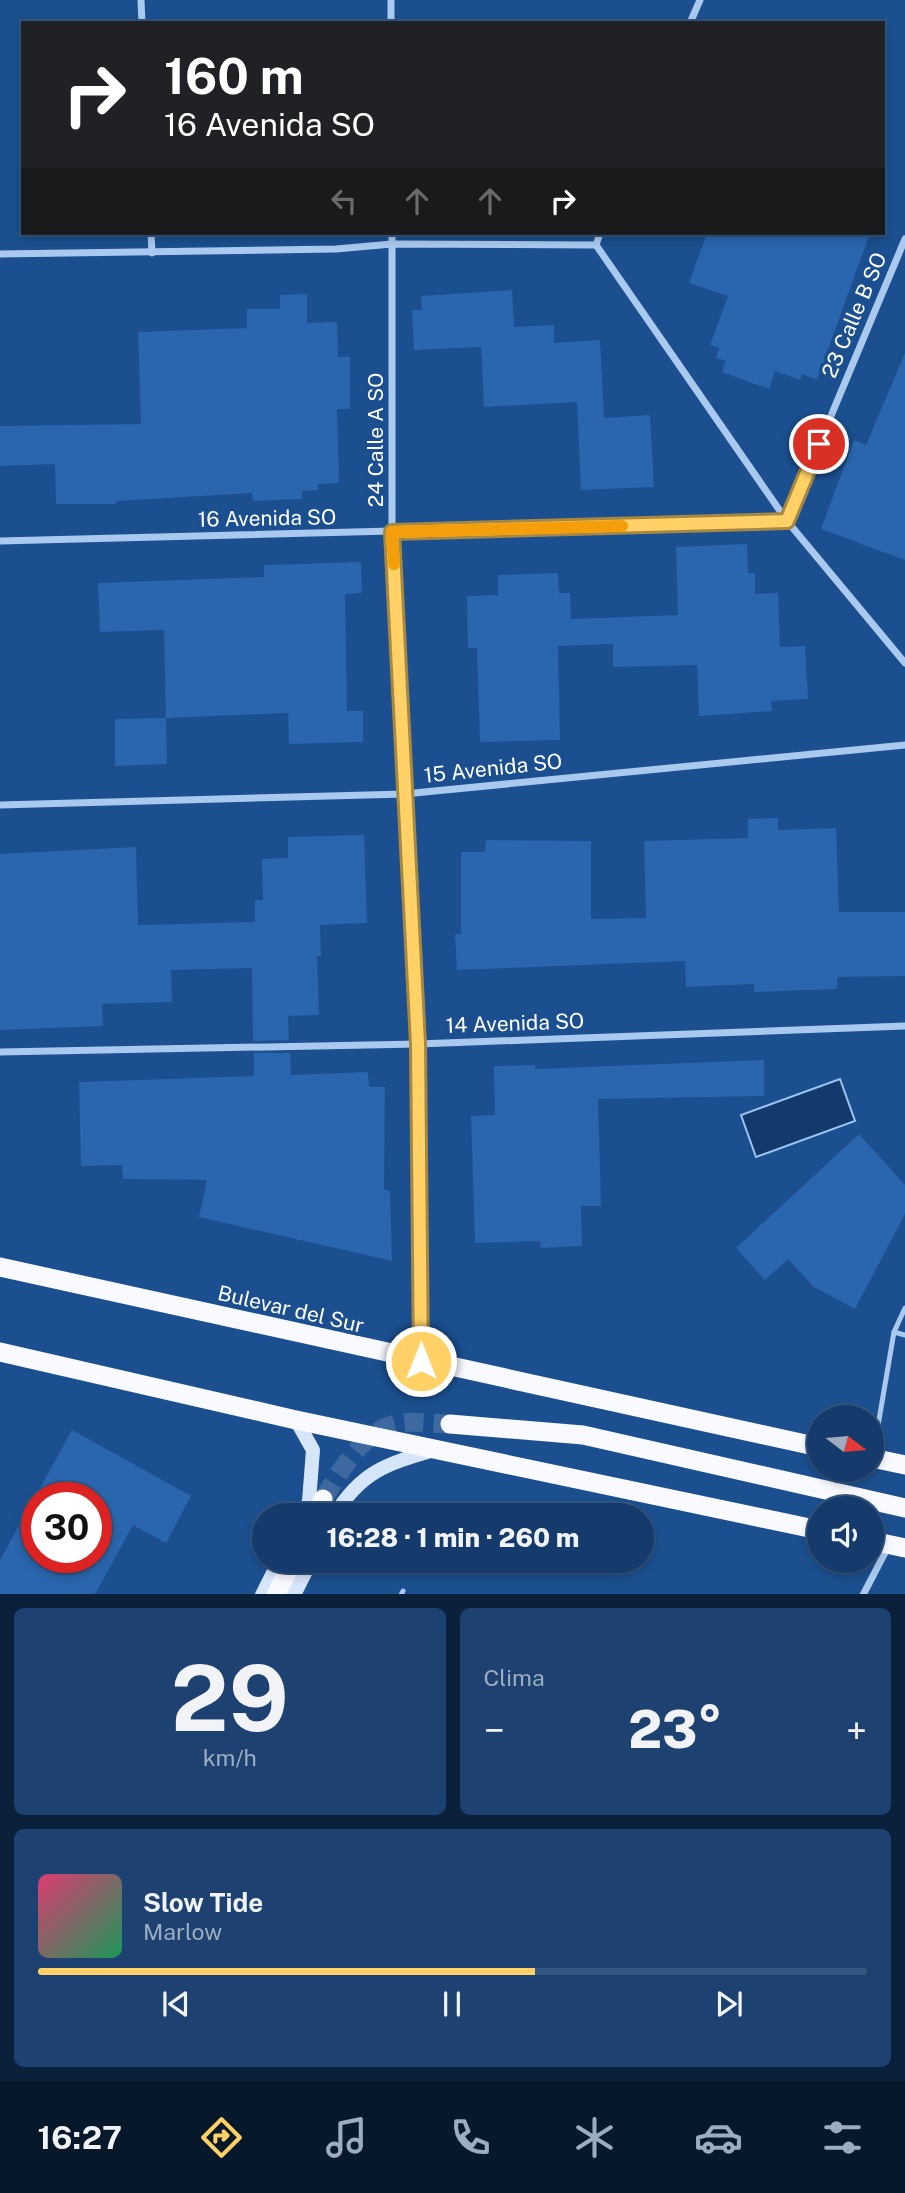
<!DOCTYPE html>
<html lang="es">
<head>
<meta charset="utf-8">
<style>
  :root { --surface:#143b6b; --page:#1d4271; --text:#f1f3f6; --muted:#9dadc1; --line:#33557e; --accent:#ffd166 }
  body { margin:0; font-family:"Public Sans",sans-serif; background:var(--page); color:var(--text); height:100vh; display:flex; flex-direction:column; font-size:26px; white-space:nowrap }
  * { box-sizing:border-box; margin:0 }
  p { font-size:23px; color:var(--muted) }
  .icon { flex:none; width:38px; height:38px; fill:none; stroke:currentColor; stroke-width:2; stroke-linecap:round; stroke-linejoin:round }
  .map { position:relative; height:1594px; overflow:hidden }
  .side { display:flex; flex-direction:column; gap:14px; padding:14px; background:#0b203b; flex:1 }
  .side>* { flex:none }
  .top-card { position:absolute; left:21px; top:21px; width:864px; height:214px; border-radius:0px; box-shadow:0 4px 10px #0003,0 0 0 2px var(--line); background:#202124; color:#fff; overflow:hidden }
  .needle { width:46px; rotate:106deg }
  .buttons { position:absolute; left:807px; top:1405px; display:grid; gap:14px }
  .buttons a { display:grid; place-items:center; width:77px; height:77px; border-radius:50%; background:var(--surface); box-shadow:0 4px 10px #0003,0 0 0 2px var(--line); font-size:35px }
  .speed { position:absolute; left:21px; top:1482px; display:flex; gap:14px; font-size:35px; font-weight:700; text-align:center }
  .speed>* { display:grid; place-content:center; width:91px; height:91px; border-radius:50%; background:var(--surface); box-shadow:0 4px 10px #0003,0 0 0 2px var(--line); line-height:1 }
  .speed .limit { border:10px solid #d22; background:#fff; color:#111 }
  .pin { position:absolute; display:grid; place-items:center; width:60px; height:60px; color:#fff; margin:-30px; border:4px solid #fff; border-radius:50%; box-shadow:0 2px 7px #0007 }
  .me { position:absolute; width:77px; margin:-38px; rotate:0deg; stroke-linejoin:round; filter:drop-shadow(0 0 5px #0008) }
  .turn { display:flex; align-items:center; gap:24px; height:147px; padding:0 28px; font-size:32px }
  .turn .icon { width:91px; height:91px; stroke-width:2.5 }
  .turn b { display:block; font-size:49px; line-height:60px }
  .lanes { display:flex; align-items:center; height:66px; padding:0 28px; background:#0003; justify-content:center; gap:35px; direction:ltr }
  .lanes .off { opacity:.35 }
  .big { font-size:52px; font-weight:800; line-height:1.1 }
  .side .tile { flex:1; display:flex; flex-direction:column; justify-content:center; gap:10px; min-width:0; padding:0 24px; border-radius:10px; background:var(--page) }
  .side .dial { align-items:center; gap:0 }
  .dial b { font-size:91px; line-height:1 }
  .song { display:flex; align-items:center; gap:21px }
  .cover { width:84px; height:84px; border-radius:10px; background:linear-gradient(135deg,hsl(340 70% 55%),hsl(150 70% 35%)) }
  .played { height:7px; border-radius:4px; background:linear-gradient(90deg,var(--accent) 60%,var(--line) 60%) }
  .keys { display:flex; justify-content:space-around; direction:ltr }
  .heat { display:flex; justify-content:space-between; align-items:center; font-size:38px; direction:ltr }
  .side .tiles { flex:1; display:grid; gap:14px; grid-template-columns:1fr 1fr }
  .tile:last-child { grid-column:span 2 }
  .trip { position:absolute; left:252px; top:1503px; width:402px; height:70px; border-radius:35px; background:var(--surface); box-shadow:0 4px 10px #0003,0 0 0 2px var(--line); font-weight:800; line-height:70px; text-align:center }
  .menu { display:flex; height:112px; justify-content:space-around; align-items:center; background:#08182b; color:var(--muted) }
  .menu .icon { width:49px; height:49px }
  .menu .active { color:var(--accent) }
  .menu b { font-size:32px; color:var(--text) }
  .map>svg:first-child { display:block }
</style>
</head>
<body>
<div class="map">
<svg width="905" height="1595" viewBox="0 0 905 1595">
  <rect width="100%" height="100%" fill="#1b4f8f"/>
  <polygon fill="#123a6d" stroke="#9cc4f0" stroke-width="2" points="840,1079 855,1121 756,1157 741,1115"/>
  <g fill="#2a66ad" fill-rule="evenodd">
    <polygon points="707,233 870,233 817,380 802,374 800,380 775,371 769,389 722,372 726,361 716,358 719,348 710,345 728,296 689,283"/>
    <polygon points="512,290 514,327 554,325 554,343 600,340 604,418 650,415 654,487 581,490 577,402 484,407 481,347 414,350 412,310 422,310 421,296"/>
    <polygon points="307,294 307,323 337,322 338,357 350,357 350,409 337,409 339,483 318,484 318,490 302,491 302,499 253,501 252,493 116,501 116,504 56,504 55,464 0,466 0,426 141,424 138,332 247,328 247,309 280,309 280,295"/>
    <polygon points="905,353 905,560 821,529 854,440 866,445"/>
    <polygon points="747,544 748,573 755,573 755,594 778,593 780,647 805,646 808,699 771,701 772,711 699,716 697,665 613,667 613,644 558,646 560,740 480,742 477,648 468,648 467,596 498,595 498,575 558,573 559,593 570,593 571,619 678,615 676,547"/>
    <polygon points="361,562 362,593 345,594 347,711 363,711 363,742 289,744 288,713 166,718 164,630 100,632 98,583 264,577 264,565"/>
    <polygon points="166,718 167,764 115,766 115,719"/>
    <polygon points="778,818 778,830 836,828 839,912 905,912 905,976 837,977 837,989 754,992 754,984 686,987 685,961 457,970 455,934 461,934 461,852 485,852 486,840 591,841 591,919 646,918 644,841 748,838 748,819"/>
    <polygon points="364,835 367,923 320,925 321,956 317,956 319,1015 288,1016 289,1040 253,1041 252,968 171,970 172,1002 102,1004 103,1026 0,1030 0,854 136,847 138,925 255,922 255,900 263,900 262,859 288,858 288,837"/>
    <polygon points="254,1053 290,1053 291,1075 368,1072 369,1087 385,1087 384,1189 390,1191 392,1261 199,1217 207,1180 123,1179 122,1165 81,1166 79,1082 254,1076"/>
    <polygon points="764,1060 764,1096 598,1099 601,1206 581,1206 582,1246 541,1248 540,1241 475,1243 471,1116 495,1115 494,1066 535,1065 535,1069"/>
    <polygon points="859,1134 905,1185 905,1214 855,1309 814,1287 788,1259 765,1280 736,1248"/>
    <path d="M72 1430 191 1496 166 1543 133 1525 95 1594H0V1560ZM37 1498H96V1558H37Z"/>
  </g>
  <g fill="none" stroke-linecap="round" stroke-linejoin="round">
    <path stroke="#3d69a0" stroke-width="19" stroke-dasharray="19 10" stroke-linecap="butt" d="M323 1499C341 1471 363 1429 400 1423 415 1421 434 1424 450 1424"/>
    <g stroke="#a9c9ee" stroke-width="5">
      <polyline points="894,1332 905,1335"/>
      <polyline points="873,1455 894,1332 905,1308"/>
      <polyline points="401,1595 403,1591"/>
    </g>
    <g stroke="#a9c9ee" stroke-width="7">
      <polyline points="141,0 142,23"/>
      <polyline points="391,0 391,23"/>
      <polyline points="690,23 700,0"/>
      <polyline points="151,233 152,253"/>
      <polyline points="392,233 392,532 418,1044 421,1358"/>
      <polyline points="596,245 787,521 905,663"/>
      <polyline points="596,245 600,233"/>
      <polyline points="0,254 336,249 392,244 596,245"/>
      <polyline points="0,541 787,521 905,239"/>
      <polyline points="0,805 404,794 905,745"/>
      <polyline points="0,1052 418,1044 905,1026"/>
      <polyline points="863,1595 889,1545"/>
    </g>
    <g stroke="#d6e6fa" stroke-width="14">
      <polyline points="296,1420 313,1450 309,1501 302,1516"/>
      <path d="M334 1516C361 1471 387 1464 434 1450"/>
      <polyline points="262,1595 279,1561"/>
      <polyline points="294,1595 311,1561"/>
    </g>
    <g stroke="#f8faff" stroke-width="19">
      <polyline points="0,1267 819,1447"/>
      <polyline points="0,1352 296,1420 819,1530"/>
      <polyline points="450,1424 583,1435 905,1508"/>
      <polyline points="872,1458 905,1465"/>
      <polyline points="315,1516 323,1499"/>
      <polyline points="872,1541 905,1548"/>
      <polyline points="276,1595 293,1561"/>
    </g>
  </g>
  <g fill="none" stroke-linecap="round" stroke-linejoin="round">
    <defs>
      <polyline id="route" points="421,1361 418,1044 392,532 787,521 819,444"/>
    </defs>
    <use href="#route" stroke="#a68842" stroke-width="18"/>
    <use href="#route" stroke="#ffd166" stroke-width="12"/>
    <polyline stroke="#f59e0b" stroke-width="12" points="394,564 392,532 622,526"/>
  </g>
  <g text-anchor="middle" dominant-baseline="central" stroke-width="7" stroke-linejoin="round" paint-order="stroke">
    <g font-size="21" fill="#fff" stroke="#1b4f8f">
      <text transform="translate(854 315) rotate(-67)">23 Calle B SO</text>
      <text transform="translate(375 440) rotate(-90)">24 Calle A SO</text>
      <text transform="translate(267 518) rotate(-1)">16 Avenida SO</text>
      <text transform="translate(493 768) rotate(-6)">15 Avenida SO</text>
      <text transform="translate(515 1023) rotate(-2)">14 Avenida SO</text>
      <text transform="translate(291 1309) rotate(13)">Bulevar del Sur</text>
    </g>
  </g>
</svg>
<div class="buttons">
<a><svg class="needle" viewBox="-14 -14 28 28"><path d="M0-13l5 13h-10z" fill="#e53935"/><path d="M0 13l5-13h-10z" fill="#9dadc1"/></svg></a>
<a><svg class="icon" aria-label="sound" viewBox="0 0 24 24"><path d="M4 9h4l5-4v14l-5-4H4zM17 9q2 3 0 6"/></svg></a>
</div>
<div class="speed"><div class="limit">30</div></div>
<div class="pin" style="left:819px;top:444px;background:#d93025"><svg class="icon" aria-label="arrive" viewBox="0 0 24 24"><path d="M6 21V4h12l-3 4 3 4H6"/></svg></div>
<svg class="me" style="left:421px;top:1361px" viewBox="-20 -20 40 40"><circle r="17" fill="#ffd166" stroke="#fff" stroke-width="3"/><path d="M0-11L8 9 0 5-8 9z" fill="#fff"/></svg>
<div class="trip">16:28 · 1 min · 260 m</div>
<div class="top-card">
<div class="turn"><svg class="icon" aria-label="right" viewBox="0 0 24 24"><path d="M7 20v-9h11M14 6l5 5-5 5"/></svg><div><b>160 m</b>16 Avenida SO</div></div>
<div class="lanes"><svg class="icon off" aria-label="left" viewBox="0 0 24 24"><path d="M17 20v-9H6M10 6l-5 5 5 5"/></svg><svg class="icon off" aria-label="ahead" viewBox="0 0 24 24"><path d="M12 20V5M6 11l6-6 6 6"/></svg><svg class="icon off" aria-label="ahead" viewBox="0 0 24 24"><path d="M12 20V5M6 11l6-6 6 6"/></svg><svg class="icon" aria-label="right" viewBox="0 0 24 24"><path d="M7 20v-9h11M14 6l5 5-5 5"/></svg></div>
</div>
</div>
<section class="side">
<div class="tiles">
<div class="tile dial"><b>29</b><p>km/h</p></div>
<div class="tile"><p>Clima</p>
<div class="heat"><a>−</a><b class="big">23°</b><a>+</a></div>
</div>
<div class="tile">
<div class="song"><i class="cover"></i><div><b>Slow Tide</b><p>Marlow</p></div></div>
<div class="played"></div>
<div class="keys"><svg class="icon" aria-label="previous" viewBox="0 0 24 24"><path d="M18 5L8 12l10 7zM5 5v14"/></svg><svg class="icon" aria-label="pause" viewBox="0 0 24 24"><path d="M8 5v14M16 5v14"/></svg><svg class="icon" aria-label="next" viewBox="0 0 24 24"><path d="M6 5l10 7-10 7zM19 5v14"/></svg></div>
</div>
</div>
</section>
<nav class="menu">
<b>16:27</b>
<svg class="icon active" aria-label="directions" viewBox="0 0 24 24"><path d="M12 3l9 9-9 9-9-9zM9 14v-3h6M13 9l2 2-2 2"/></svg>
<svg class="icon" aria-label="music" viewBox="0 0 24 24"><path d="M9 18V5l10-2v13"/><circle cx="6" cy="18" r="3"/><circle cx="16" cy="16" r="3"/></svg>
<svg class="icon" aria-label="phone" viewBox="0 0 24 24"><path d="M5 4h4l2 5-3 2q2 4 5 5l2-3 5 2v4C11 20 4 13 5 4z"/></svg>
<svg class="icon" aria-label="climate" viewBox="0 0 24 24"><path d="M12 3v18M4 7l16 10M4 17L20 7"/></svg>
<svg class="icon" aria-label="car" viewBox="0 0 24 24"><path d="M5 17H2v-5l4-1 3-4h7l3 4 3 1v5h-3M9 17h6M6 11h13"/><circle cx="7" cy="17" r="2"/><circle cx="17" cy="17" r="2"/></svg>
<svg class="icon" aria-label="filters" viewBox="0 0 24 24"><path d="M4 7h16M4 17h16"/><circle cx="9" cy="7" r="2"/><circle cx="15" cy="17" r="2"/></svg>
</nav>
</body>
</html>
